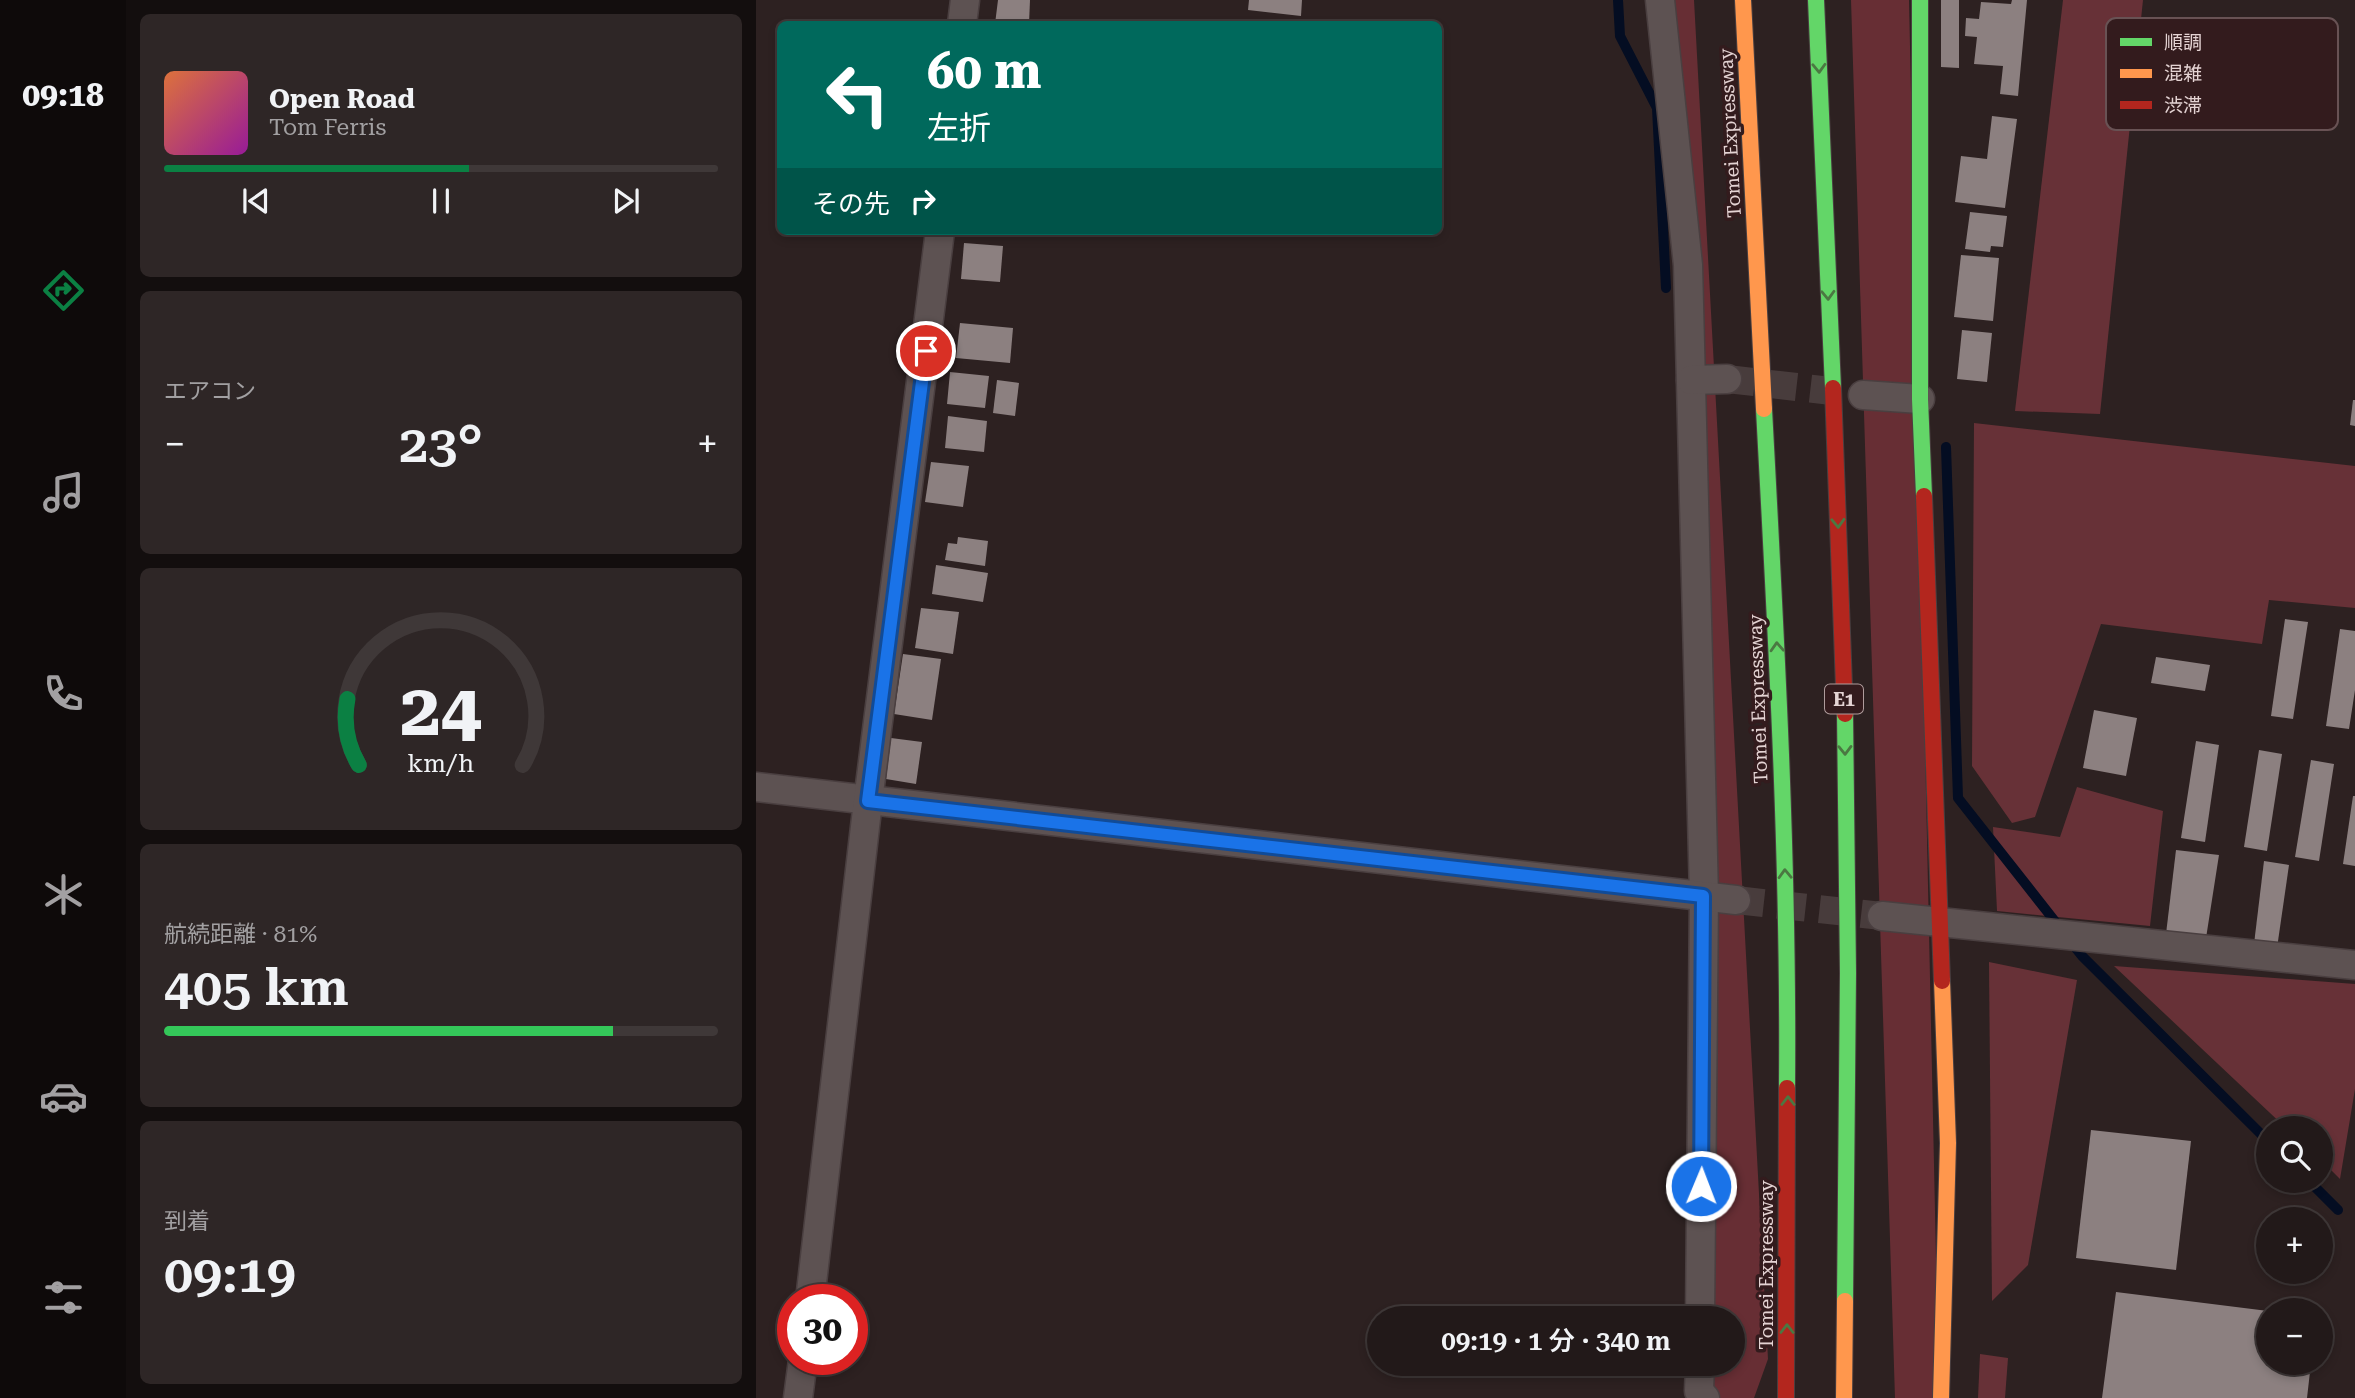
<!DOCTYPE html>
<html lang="ja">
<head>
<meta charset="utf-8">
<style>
  :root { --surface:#221919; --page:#2e2626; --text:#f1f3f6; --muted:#a2a0a2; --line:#3f3838; --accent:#0b8043 }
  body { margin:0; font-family:"Roboto Serif","Noto Sans JP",serif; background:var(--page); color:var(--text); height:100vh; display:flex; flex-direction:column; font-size:26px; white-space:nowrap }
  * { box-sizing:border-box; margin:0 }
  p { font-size:23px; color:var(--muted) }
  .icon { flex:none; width:38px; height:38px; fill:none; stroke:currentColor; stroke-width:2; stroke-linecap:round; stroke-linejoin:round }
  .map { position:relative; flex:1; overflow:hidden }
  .side { display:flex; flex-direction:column; gap:14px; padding:14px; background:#130e0e; width:630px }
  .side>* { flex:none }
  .hud { position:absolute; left:21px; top:21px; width:665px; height:214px; border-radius:10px; box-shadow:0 4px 10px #0003,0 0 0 2px var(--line); background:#00695c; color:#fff; overflow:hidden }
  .buttons { position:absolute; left:1500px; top:1116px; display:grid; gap:14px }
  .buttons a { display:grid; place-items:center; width:77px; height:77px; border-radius:50%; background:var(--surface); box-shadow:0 4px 10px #0003,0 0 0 2px var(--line); font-size:35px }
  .speed { position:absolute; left:21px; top:1284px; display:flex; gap:14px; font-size:35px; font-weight:700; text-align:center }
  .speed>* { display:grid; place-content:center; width:91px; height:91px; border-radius:50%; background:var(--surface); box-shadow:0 4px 10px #0003,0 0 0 2px var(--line); line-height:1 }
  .speed .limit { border:10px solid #d22; background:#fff; color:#111 }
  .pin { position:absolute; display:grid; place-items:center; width:60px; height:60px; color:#fff; margin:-30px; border:4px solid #fff; border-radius:50%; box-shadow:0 2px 7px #0007 }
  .me { position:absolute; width:77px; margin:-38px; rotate:1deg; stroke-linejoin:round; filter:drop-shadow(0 0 5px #0008) }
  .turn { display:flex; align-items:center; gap:24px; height:147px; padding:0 35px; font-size:32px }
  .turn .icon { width:91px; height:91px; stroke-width:2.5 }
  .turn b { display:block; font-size:49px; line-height:60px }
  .then { display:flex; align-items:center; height:66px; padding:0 35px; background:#0003; gap:14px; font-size:26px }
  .big { font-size:52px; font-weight:600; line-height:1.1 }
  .side .card { flex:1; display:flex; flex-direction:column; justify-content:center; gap:10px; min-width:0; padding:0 24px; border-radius:10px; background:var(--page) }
  .side .dial { align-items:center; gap:0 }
  .dial svg { height:182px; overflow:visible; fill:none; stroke:var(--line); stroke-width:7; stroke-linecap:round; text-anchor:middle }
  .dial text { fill:var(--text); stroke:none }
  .song { display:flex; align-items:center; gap:21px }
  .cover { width:84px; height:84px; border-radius:10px; background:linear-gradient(135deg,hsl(20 70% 55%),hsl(300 70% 35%)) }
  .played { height:7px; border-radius:4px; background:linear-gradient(90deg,var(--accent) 55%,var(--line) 55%) }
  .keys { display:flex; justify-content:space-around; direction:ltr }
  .heat { display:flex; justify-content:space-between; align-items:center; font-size:38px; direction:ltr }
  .charge { height:10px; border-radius:5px; background:linear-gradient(90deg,#34c759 81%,var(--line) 0) }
  .trip { position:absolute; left:611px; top:1306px; width:378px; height:70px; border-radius:35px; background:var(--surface); box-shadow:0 4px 10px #0003,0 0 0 2px var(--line); font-weight:600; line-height:70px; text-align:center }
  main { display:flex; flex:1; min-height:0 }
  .menu { display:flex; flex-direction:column; width:126px; justify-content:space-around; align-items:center; background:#0e0a0a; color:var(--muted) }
  .menu .icon { width:49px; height:49px }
  .menu .selected { color:var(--accent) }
  .menu b { font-size:32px; color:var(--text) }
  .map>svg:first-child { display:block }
</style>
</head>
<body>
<main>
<nav class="menu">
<b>09:18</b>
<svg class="icon selected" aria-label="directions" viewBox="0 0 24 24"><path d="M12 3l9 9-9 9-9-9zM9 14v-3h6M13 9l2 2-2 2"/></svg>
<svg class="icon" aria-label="music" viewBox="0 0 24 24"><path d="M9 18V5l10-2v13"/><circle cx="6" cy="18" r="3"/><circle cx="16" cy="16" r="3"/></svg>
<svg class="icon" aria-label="phone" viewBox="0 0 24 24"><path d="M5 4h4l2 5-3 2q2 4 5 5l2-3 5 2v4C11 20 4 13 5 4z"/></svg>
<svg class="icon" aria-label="climate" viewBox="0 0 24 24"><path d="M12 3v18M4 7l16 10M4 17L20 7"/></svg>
<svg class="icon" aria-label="car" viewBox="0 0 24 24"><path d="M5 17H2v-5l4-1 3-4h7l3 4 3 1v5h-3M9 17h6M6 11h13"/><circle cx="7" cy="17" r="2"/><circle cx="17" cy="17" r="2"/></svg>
<svg class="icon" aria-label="filters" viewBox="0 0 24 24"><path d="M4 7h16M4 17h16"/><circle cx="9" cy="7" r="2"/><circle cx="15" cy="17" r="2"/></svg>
</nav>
<section class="side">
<div class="card">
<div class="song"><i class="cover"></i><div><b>Open Road</b><p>Tom Ferris</p></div></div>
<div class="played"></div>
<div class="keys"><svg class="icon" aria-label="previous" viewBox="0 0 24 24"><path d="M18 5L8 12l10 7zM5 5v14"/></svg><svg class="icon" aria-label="pause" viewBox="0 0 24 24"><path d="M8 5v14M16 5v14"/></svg><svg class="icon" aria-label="next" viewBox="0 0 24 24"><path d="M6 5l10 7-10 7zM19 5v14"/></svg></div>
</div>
<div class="card"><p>エアコン</p>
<div class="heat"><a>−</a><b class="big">23°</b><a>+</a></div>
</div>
<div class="card dial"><svg viewBox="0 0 100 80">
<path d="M14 69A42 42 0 1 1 86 69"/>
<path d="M14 69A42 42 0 0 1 9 40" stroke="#0b8043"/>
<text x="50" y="56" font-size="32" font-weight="700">24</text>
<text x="50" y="72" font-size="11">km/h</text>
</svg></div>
<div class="card"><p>航続距離 · 81%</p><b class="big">405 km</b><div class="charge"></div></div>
<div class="card"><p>到着</p><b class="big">09:19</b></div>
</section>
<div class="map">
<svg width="1599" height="1398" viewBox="0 0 1599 1398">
  <rect width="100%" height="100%" fill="#2d2121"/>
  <g fill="#673137">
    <polygon points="1307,0 1387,0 1344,414 1259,411"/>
    <polygon points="1218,423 1599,466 1599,608 1513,600 1506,644 1345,624 1279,817 1256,823 1216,766"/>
    <polygon points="1321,787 1407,811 1394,926 1241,911 1237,827 1304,837"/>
    <polygon points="1233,962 1321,980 1272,1265 1236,1301"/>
    <polygon points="1358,966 1599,984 1599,1089 1584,1179 1565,1160 1564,1129 1531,1129"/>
    <polygon points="1224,1354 1252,1358 1249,1398 1222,1398"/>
  </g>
  <g fill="#672e34">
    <polygon points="910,0 938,0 1012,1359 998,1398 958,1398 943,1363 976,1363 976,1318 943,1318 936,429"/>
    <polygon points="1095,0 1153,0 1183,1398 1139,1398"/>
  </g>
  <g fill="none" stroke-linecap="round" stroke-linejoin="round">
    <g stroke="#040d22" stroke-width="10">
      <polyline points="862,0 864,36 901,108 910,288"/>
      <polyline points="1190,447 1202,798 1305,929"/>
      <polyline points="1314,941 1326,956 1512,1141"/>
      <polyline points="1553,1181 1582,1210"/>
    </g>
  </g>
  <g fill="#8c8080">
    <polygon points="242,0 274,0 273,24 239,24"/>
    <polygon points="493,0 546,0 545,16 492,10"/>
    <polygon points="1185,0 1203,0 1203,68 1185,67"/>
    <polygon points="1256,0 1271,0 1262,96 1244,94 1247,66 1218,64 1221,37 1209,36 1210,18 1223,19 1225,2 1255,4"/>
    <polygon points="1236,116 1261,119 1249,208 1199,202 1205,156 1231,159"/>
    <polygon points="1214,212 1251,216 1247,247 1235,246 1234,252 1209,249"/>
    <polygon points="208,243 247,246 244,282 205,279"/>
    <polygon points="1205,255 1243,258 1237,321 1198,317"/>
    <polygon points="204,323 257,328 254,363 200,358"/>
    <polygon points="1206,330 1236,333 1231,382 1201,379"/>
    <polygon points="194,372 233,376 229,408 191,404"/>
    <polygon points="241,380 263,383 259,416 237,413"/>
    <polygon points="1597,400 1599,400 1599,426 1594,425"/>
    <polygon points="192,416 231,421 228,452 189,448"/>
    <polygon points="175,462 213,466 207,507 169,502"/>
    <polygon points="202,537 232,541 229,566 189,560 192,543 201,544"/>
    <polygon points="180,565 232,573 227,602 176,594"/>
    <polygon points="165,608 203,612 197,654 159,648"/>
    <polygon points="1529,619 1552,622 1537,719 1515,716"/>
    <polygon points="1584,629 1599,631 1599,690 1593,729 1570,726"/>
    <polygon points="147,654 185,659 176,720 138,714"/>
    <polygon points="1400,657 1454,665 1449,691 1395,683"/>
    <polygon points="1338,710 1381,718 1370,776 1327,768"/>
    <polygon points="135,738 166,742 160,784 130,779"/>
    <polygon points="1440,741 1463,745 1449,842 1425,838"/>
    <polygon points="1503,750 1526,754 1511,851 1488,847"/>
    <polygon points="1555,760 1578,764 1563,861 1539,857"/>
    <polygon points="1597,796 1599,796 1599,866 1587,864"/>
    <polygon points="1420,850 1463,855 1450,938 1410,934"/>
    <polygon points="1508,861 1533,865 1521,948 1498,944"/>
    <polygon points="1335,1130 1435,1141 1420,1270 1320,1258"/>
    <polygon points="1360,1292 1512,1311 1512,1363 1555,1363 1551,1398 1346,1398"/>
  </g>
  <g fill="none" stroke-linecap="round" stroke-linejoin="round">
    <g stroke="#483c3c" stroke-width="28" stroke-dasharray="28 14" stroke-linecap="butt">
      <polyline points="971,379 1093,393"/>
      <polyline points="980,900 1126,916"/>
    </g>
    <defs>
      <g id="street">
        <polyline points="904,0 932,265 948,896 944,1318"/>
        <polyline points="206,24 209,0"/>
        <polyline points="935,380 971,379"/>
        <polyline points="1107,395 1164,399"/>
        <polyline points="0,787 980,900"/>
        <polyline points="1126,916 1599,965"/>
        <polyline points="54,1300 112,801 184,231"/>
        <polyline points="944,1363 943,1391 949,1398"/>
        <polyline points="42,1398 47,1360"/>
      </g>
      <g id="fast">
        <polyline points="1060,0 1077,388"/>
        <polyline points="1164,0 1164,399 1168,496"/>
        <path d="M1008 409C1020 635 1033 861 1031 1088"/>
        <polyline points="1089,714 1092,973 1089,1301"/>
      </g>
      <g id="slow">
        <polyline points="987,0 1008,409"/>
        <polyline points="1088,1398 1089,1301"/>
        <polyline points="1185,1398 1192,1143 1186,981"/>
      </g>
      <g id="jam">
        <polyline points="1077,388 1089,714"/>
        <polyline points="1168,496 1186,981"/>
        <polyline points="1030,1398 1031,1088"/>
      </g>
    </defs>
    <use href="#street" stroke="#4a3f40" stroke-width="31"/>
    <use href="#fast" stroke="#4a3f40" stroke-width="18"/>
    <use href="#slow" stroke="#4a3f40" stroke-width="18"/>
    <use href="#jam" stroke="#4a3f40" stroke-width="18"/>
    <use href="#street" stroke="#5d5252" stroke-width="28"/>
    <use href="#fast" stroke="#63d668" stroke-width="16"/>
    <use href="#slow" stroke="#ff974d" stroke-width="16"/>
    <use href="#jam" stroke="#b3261e" stroke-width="16"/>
  </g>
  <defs><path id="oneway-chevron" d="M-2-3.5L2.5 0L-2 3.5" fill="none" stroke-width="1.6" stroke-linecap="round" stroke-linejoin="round" transform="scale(1.75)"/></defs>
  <g stroke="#4b7842">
    <use href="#oneway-chevron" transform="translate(1063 68) rotate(88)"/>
    <use href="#oneway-chevron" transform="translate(1072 295) rotate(88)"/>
    <use href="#oneway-chevron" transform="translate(1082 523) rotate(88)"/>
    <use href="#oneway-chevron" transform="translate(1021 647) rotate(-93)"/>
    <use href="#oneway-chevron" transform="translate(1089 750) rotate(89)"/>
    <use href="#oneway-chevron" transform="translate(1029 874) rotate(-92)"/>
    <use href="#oneway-chevron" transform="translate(1032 1101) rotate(-90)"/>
    <use href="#oneway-chevron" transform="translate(1031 1329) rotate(-90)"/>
  </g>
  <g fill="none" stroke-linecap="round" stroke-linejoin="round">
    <defs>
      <polyline id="route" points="170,351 112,801 947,896 945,1186"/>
    </defs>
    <use href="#route" stroke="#114b97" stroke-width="18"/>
    <use href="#route" stroke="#1a73e8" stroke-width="12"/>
  </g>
  <g text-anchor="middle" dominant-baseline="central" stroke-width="7" stroke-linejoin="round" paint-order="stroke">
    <rect fill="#331b1d" stroke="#af9c9c" stroke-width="2" x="1069" y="684.5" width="38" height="29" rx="5"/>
    <g font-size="18" font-weight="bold" fill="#e4d3d3">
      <text x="1088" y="699">E1</text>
    </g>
    <g font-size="19" fill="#e4d3d3" stroke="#331b1d">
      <text transform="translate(974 133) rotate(-93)">Tomei Expressway</text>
      <text transform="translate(1002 699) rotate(-92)">Tomei Expressway</text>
      <text transform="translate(1010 1265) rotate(-90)">Tomei Expressway</text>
    </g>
  </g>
  <rect x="1350" y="18" width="232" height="112" rx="10" fill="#331b1d" stroke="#685254" stroke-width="2"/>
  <rect x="1364" y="38" width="32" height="8" fill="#63d668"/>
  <rect x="1364" y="69" width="32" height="9" fill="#ff974d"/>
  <rect x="1364" y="101" width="32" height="8" fill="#b3261e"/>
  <g font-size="19" fill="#e4d3d3">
    <text x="1408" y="49">順調</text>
    <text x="1408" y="80">混雑</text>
    <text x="1408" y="112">渋滞</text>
  </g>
</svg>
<div class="buttons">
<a><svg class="icon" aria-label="search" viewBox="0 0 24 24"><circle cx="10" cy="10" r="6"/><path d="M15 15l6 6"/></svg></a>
<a>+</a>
<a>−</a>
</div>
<div class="speed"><div class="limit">30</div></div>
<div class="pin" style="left:170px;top:351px;background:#d93025"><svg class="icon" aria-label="arrive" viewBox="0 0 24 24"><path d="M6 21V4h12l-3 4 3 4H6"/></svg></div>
<svg class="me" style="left:945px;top:1186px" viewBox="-20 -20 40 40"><circle r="17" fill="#1a73e8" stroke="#fff" stroke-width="3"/><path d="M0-11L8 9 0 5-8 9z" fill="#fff"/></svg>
<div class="trip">09:19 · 1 分 · 340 m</div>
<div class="hud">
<div class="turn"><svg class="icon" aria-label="left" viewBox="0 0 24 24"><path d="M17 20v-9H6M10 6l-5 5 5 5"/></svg><div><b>60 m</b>左折</div></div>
<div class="then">その先<svg class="icon" aria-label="right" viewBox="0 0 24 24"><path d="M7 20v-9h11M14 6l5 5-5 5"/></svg></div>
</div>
</div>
</main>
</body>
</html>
